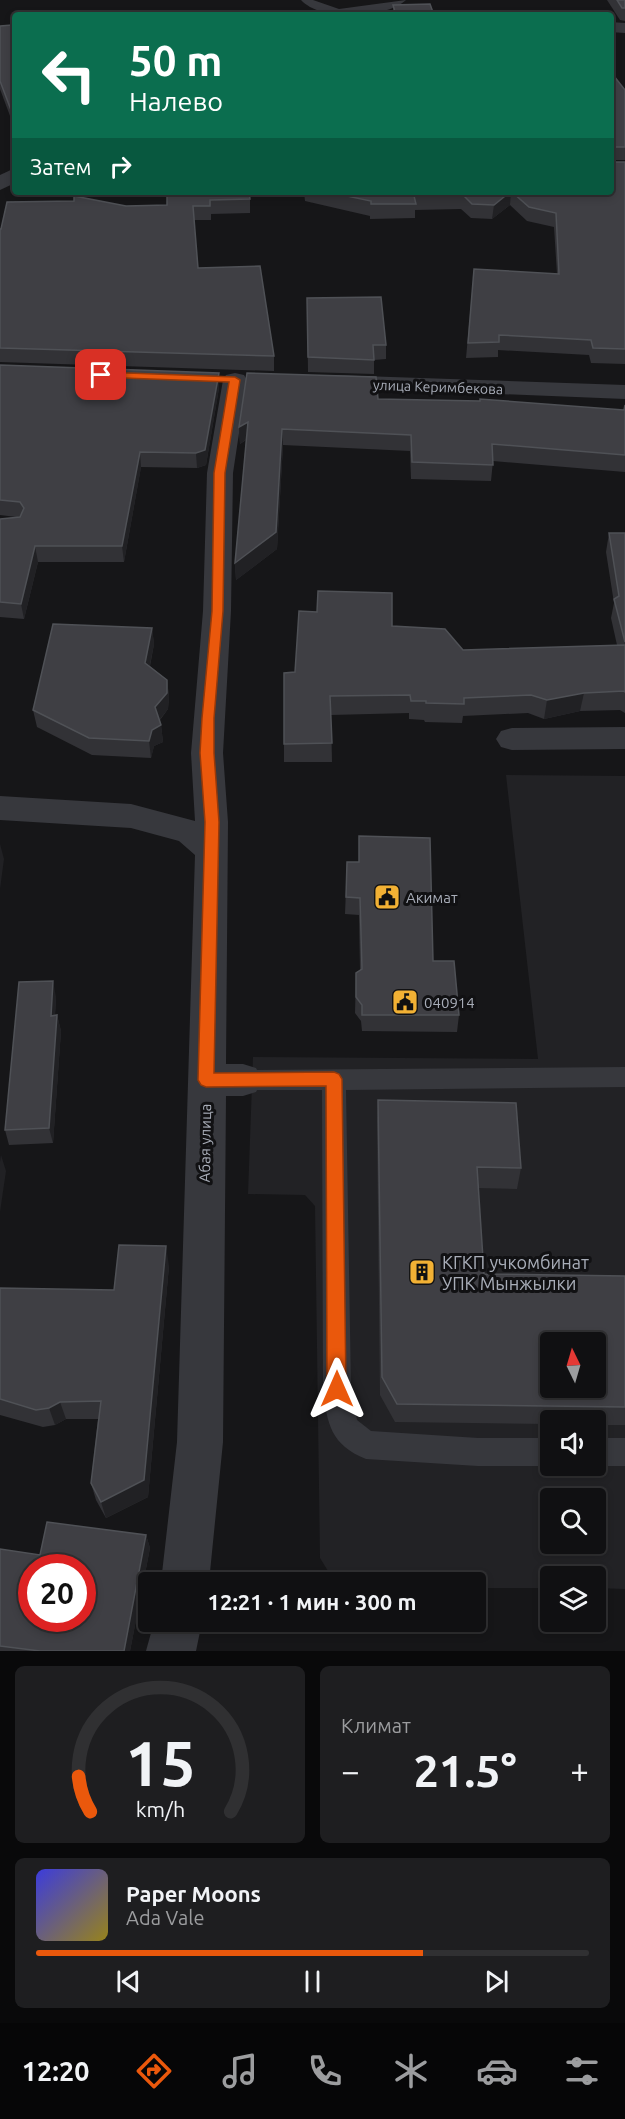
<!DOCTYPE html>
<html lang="ru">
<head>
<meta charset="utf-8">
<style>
  :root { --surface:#101012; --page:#1e1e20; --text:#f1f3f6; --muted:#9c9d9f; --line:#303032; --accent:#ea580c }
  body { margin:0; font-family:Ubuntu,sans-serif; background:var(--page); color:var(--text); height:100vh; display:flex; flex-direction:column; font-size:22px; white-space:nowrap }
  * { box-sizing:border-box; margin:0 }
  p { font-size:20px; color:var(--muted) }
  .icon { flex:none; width:33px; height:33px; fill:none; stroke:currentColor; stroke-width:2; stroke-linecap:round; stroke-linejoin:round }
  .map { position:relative; height:1651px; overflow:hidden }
  .sheet { display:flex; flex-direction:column; gap:15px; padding:15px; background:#09090a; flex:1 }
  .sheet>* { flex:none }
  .top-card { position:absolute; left:12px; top:12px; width:602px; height:183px; border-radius:6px; box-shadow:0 3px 9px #0003,0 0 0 2px var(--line); background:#0b6e4f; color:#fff; overflow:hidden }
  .needle { width:39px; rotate:355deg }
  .buttons { position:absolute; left:540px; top:1332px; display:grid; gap:12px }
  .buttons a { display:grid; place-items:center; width:66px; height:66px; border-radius:6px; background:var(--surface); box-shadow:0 3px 9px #0003,0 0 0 2px var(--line); font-size:30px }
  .speed { position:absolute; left:18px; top:1554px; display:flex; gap:12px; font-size:30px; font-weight:700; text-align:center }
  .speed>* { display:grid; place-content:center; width:78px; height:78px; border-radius:50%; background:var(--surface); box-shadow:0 3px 9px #0003,0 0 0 2px var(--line); line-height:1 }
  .speed .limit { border:9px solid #d22; background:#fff; color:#111 }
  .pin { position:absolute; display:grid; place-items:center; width:51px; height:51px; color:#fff; margin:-26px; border-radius:12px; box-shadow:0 3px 9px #0006 }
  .me { position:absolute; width:66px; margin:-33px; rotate:0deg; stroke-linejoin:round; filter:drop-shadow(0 0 4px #0008) }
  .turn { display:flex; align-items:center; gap:21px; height:126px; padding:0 18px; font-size:27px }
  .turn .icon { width:78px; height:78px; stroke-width:2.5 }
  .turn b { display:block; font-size:42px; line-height:51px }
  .then { display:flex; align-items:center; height:57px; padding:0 18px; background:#0003; gap:12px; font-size:22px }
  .big { font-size:45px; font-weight:700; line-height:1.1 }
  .sheet .widget { flex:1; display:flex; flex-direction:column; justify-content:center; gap:9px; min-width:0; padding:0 21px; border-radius:9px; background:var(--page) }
  .sheet .dial { align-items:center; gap:0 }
  .dial svg { height:156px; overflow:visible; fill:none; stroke:var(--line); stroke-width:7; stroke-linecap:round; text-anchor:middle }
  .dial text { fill:var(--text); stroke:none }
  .song { display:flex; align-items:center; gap:18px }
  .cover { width:72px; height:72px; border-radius:9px; background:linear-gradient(135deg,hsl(240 70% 55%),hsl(50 70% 35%)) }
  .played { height:6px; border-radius:3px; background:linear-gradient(90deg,var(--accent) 70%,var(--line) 70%) }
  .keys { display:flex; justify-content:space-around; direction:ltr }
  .heat { display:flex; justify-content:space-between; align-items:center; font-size:33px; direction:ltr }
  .sheet .tiles { flex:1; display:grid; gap:15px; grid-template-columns:1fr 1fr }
  .widget:last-child { grid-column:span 2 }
  .trip { position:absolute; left:138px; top:1572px; width:348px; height:60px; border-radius:6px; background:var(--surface); box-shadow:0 3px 9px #0003,0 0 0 2px var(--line); font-weight:700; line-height:60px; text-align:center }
  .tabs { display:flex; height:96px; justify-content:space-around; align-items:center; background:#060607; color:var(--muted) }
  .tabs .icon { width:42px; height:42px }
  .tabs .on { color:var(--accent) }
  .tabs b { font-size:27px; color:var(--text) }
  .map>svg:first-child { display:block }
</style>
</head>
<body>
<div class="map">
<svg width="625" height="1651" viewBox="0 0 625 1651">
  <rect width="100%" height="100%" fill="#161618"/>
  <path fill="#222225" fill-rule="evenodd" d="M506 775 625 776V1589L596 1588V1576H550V1588H476V1582H339L333 1579 320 1558 315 1206 305 1195 248 1194 253 1057 538 1059ZM550 1342H596V1388H550ZM550 1420H596V1466H550ZM550 1498H596V1544H550Z"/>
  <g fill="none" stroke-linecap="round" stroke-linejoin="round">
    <g fill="#37383d" fill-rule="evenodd">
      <path d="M301 0H313L339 9 406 0C385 19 321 22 301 0Z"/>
      <path d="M625 1067V1087L346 1090 351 1389 357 1420 371 1431 478 1438H550L552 1466H478L366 1459C331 1445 327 1424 323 1389L322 1090H243L234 1087 231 1080 234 1073 243 1070Z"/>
      <polygon points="596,1438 625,1438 625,1466 594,1466"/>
    </g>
    <g fill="#37383d" fill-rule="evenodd">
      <polygon points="610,22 625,23 625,33 610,32"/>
      <polygon points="15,168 15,183 0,190 0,175"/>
      <polygon points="235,373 244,375 247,380 233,473 231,611 223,753 228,822 226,1064 243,1064 256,1068 262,1080 256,1092 243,1096 226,1096 223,1442 209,1582 161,1582 177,1442 195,855 179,841 131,828 0,820 0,796 131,804 195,821 191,753 203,611 207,473 223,380 226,375"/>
      <polygon points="332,375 625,385 625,399 323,387 320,382 323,377"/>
      <polygon points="625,727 625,749 512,750 501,747 496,739 501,731 512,728"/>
      <polygon points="154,1622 202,1622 196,1651 146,1651"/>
    </g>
  </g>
  <g fill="#323236">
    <polygon points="607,0 625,0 625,21 620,20"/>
    <polygon points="393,5 434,15 393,15"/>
    <polygon points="15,25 15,124 13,124 0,89 0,26"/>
    <polygon points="610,71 625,90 625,160 610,160"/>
    <polygon points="625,162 625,364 591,363 589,355 498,350 498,357 466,358 474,269 557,274 554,227 527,221 510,205 492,219 471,218 461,209 415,210 415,218 370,219 370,216 305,201 304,192 610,192"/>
    <polygon points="167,192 250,199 250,213 211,214 211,220 194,220 198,268 274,356 274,371 0,362 0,229 126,206 167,205"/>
    <polygon points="307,298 386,345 386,359 374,360 374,374 308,372"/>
    <polygon points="0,365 219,373 219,388 206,465 197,468 141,467 124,562 38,562 24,619 0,617 0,519 16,517 0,515"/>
    <polygon points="378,399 624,410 625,405 625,472 493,461 491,481 411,479 410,451 283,445 277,549 236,580 235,563 246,440 240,444 239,427"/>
    <polygon points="609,533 625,533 625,713 620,710 580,711 544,719 528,713 463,716 462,723 425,722 424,720 409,719 409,713 331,715 332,762 284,762 284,673 295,672 392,626 463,650 617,645 611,618 614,603 606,552"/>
    <polygon points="152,628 154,644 150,666 167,680 169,696 168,709 160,720 161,725 163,742 154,746 151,758 92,755 37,727 33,710"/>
    <polygon points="359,836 433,961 459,1015 457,1032 362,1031 361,1021 355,1013 356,973 360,970 359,915 345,914 347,862 359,862"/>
    <polygon points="56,997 55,1015 57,1015 61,1031 53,1143 9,1145 5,1130"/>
    <polygon points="378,1100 521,1168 517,1189 478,1188 484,1274 625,1276 625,1425 596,1425 596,1420 550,1420 550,1424 395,1422 380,1395 377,1122"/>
    <polygon points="169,1266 148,1497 106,1518 96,1500 91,1483 98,1419 66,1419 55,1425 43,1427 0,1415 0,1290 114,1290"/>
    <polygon points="146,1535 150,1548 130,1651 0,1651 0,1549 40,1555"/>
  </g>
  <g fill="#212124">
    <polygon points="15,109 15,124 13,124 11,110"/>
    <polygon points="510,192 511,192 510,205 492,219 494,205"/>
    <polygon points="219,373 219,388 206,465 197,468 196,453"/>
    <polygon points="248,422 248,438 240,444 239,427"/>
    <polygon points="282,429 283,445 277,549 236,580 235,563"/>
    <polygon points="140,452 141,467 124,562 122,546"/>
    <polygon points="35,546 38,562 24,619 21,604"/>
    <polygon points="152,628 154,644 147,679 145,663"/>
    <polygon points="167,680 169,696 168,709 157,723 155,707"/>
    <polygon points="584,693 580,711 544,719 547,700"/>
    <polygon points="161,725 163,742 154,746 151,758 149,741 152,730"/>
    <polygon points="0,844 4,859 0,889"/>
    <polygon points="53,981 56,997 54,1031 51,1016"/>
    <polygon points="57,1015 61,1031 53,1143 49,1128"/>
    <polygon points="1,1155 6,1171 0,1212 0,1162"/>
    <polygon points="166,1246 169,1266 148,1497 106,1518 101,1502"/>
    <polygon points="60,1402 66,1419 55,1425 49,1408"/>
    <polygon points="146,1535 150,1548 130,1651 124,1651"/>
  </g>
  <g fill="#3f3f44" stroke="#4f5156" stroke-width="1.5" fill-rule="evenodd">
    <polygon points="617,0 625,0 625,8 622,8"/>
    <polygon points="430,4 434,15 396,15 393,5"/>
    <polygon points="12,25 15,25 15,109 11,110 0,81 0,26"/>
    <polygon points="610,71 625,90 625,147 610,147"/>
    <polygon points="610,162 625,162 625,349 593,348 591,340 499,335 499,342 468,343 474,269 559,274 556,213 529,207 512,192 610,192"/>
    <polygon points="167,192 249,192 250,199 210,200 210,206 193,206 198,268 260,266 274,356 0,348 0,229 1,229 7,202 74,201 74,196 126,206 167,205"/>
    <polygon points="328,192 510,192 494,205 472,204 463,195 414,196 416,204 371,204 371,201"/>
    <polygon points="381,297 386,345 373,345 374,360 308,357 307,298"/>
    <polygon points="0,365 219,373 205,450 196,453 140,452 122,546 35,546 21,604 0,602 0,519 20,517 24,508 20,502 0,500"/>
    <polygon points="247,373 376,377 378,399 480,401 480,399 624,410 625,405 625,455 492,444 493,465 412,462 411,435 282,429 276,532 235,563 248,422 239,427"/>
    <polygon points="609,533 625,533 625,642 614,599 619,596"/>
    <polygon points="318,591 392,593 392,626 445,629 463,650 625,645 625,692 624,691 584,693 547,700 531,695 464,698 464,704 426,703 426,701 411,701 410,695 330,696 332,743 284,744 284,673 295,672 299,611 317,612"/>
    <polygon points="53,624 152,628 145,663 167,680 167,693 155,707 161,725 152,730 149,741 89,738 33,710"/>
    <polygon points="359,836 430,838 433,961 454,961 459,1015 362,1015 362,1005 356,997 356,973 362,969 360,898 346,897 347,862 359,862"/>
    <polygon points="53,981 51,1016 57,1015 49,1128 5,1130 19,982"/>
    <path d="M378 1100 516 1103 521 1168 477 1167 484 1274 625 1276V1407L397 1404 382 1377ZM550 1342H596V1388H550Z"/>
    <polygon points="119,1245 166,1246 144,1480 101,1502 91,1483 101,1401 60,1402 49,1408 36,1410 0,1399 0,1288 114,1290"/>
    <path d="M47 1522 146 1535 124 1651H40L0 1646V1549L40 1555ZM32 1568H82V1618H32Z"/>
  </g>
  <polygon fill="#ea580c" stroke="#983908" stroke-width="1.5" points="101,372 235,377 240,380 225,473 223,611 214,718 214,753 219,822 214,1073 334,1072 339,1074 342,1079 346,1389 343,1395 337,1398 330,1395 327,1389 326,1086 206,1087 201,1085 198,1080 205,822 200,753 202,718 212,611 214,473 229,382 97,377 97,373"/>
  <defs>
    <symbol id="civic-square" viewBox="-11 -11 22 22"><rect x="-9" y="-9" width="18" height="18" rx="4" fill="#f2b134" stroke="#111113"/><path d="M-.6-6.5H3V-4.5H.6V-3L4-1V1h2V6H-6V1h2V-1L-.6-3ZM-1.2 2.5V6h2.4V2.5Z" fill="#111"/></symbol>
    <symbol id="building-square" viewBox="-11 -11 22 22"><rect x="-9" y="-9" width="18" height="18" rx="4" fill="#f2b134" stroke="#111113"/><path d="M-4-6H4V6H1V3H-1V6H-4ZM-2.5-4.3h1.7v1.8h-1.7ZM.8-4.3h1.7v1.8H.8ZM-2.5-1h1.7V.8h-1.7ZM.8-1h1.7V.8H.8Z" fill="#111"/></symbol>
  </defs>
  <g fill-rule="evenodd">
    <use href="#civic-square" x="372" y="882" width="30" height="30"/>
    <use href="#civic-square" x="390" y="987" width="30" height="30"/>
    <use href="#building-square" x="407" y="1257" width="30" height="30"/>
  </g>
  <g text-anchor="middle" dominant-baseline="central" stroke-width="6" stroke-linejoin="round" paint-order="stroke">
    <g font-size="14" fill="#a8adb8" stroke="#111113">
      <text transform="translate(438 387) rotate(2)">улица Керимбекова</text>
    </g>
    <g font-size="15" fill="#a8adb8" stroke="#111113" text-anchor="start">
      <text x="406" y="897">Акимат</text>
      <text x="424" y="1002">040914</text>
    </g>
    <g font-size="15" fill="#a8adb8" stroke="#111113">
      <text transform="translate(205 1143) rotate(-89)">Абая улица</text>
    </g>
    <g font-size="18" fill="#a8adb8" stroke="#111113" text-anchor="start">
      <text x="442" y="1262">КГКП учкомбинат<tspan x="442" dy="21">УПК Мынжылки</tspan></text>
    </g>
  </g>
</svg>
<div class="buttons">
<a><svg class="needle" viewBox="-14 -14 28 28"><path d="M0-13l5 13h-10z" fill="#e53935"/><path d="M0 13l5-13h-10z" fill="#9c9d9f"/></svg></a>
<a><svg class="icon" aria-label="sound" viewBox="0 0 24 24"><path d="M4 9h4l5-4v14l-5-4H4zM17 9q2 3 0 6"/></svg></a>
<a><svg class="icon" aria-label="search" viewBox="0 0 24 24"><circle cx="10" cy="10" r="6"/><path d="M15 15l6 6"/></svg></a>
<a><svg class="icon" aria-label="layers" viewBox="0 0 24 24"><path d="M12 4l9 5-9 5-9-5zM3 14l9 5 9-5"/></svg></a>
</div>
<div class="speed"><div class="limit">20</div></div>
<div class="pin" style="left:101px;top:375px;background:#d93025"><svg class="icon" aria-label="arrive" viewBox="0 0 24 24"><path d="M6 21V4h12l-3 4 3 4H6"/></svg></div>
<svg class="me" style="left:337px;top:1389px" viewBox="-20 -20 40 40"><path d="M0-17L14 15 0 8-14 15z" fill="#ea580c" stroke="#fff" stroke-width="4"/></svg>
<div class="trip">12:21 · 1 мин · 300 m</div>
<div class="top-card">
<div class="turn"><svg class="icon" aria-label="left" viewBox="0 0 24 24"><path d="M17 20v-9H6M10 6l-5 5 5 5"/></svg><div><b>50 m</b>Налево</div></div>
<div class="then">Затем<svg class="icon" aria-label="right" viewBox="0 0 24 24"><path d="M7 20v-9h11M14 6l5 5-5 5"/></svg></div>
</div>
</div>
<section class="sheet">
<div class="tiles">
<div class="widget dial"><svg viewBox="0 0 100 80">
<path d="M14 69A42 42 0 1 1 86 69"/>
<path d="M14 69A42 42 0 0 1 8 51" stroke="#ea580c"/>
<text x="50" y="56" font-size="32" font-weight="700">15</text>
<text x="50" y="72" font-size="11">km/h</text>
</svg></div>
<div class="widget"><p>Климат</p>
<div class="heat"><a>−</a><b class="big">21.5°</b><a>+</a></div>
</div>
<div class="widget">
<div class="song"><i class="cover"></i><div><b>Paper Moons</b><p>Ada Vale</p></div></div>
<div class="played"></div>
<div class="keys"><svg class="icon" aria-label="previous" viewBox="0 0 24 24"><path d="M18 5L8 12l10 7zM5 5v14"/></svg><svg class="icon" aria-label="pause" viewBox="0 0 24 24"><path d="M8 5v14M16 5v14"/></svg><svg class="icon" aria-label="next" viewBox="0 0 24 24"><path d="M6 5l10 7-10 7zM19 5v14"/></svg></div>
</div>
</div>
</section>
<nav class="tabs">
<b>12:20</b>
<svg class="icon on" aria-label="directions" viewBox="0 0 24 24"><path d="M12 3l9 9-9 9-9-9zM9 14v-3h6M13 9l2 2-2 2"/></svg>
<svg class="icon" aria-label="music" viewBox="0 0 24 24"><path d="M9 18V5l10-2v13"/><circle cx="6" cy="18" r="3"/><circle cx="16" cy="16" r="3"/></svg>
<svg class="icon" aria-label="phone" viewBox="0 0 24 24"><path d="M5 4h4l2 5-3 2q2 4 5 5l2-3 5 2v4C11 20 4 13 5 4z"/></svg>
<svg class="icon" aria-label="climate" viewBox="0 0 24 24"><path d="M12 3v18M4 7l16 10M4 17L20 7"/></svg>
<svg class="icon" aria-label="car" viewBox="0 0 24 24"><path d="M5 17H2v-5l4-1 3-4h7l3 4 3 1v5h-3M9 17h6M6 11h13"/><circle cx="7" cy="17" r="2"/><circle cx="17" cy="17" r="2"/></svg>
<svg class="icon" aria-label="filters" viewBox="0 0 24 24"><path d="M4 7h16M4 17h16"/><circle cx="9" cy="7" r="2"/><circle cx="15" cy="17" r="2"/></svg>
</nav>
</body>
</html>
